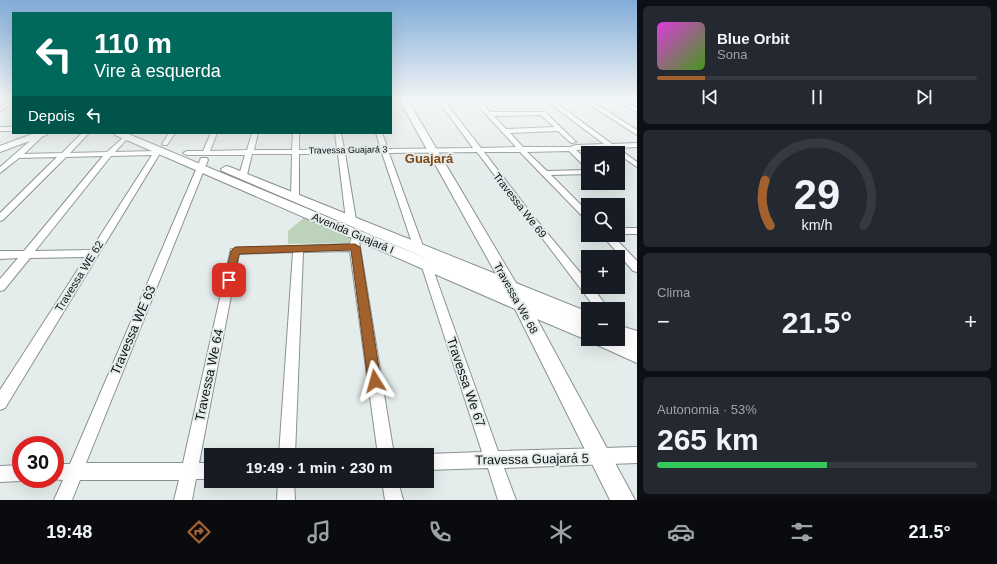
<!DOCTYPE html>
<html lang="pt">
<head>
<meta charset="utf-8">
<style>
  :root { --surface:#171b24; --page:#242831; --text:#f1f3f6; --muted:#9ea1a6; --line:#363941; --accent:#a3622d }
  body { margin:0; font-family:Helvetica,sans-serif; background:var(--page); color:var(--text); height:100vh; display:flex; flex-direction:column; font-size:15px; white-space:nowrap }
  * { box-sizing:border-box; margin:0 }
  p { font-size:13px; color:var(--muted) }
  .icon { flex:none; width:22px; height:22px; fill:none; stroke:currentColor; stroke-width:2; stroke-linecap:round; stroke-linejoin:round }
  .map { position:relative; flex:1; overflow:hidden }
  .drawer { display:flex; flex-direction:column; gap:6px; padding:6px; background:#0d0f14; width:360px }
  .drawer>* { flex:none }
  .banner { position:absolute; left:12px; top:12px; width:380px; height:122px; border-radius:0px; box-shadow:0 4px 16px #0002; background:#00695c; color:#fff; overflow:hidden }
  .tools { position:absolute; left:581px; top:146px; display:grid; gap:8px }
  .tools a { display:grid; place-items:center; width:44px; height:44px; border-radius:0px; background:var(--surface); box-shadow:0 4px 16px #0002; font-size:20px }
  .speed { position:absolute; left:12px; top:436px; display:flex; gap:8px; font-size:20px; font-weight:700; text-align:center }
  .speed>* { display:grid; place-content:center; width:52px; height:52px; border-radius:50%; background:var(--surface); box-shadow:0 4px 16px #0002; line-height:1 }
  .speed .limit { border:6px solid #d22; background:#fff; color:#111 }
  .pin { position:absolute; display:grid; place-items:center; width:34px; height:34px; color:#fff; margin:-17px; border-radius:8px; box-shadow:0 2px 6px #0006 }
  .me { position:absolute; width:44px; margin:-22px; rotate:352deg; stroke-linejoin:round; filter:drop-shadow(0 0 3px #0008) }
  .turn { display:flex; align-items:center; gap:14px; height:84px; padding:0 16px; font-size:18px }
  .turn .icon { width:52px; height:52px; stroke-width:2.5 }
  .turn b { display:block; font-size:28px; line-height:34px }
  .then { display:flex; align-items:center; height:38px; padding:0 16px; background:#0003; gap:8px; font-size:15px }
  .big { font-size:30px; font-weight:600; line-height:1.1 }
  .drawer .tile { flex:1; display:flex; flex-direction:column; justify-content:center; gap:6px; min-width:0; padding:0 14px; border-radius:6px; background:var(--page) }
  .drawer .dial { align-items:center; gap:0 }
  .dial svg { height:104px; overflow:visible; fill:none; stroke:var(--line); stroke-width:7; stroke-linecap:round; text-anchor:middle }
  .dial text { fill:var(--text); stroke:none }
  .song { display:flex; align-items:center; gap:12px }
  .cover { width:48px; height:48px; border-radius:6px; background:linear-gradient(135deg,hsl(300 70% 55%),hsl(100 70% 35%)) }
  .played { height:4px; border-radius:2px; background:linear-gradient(90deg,var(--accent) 15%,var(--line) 15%) }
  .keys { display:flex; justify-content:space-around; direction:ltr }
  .heat { display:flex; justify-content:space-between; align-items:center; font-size:22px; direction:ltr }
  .charge { height:6px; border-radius:3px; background:linear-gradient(90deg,#34c759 53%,var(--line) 0) }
  .trip { position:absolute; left:204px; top:448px; width:230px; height:40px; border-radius:0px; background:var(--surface); box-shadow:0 4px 16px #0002; font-weight:600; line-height:40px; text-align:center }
  .menu { display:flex; height:64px; justify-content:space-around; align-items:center; background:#090b0e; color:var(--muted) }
  .menu .icon { width:28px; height:28px }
  .menu .selected { color:var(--accent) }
  .menu b { font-size:18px; color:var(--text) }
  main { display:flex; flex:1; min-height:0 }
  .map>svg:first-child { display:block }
</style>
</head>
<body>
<main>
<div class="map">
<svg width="637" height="500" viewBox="0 0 637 500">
  <rect width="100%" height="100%" fill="#e4ecec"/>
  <polygon fill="#bdd2bb" points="306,216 349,234 349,243 288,244 288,231"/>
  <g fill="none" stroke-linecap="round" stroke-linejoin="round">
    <defs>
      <g id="street">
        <polygon points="13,99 13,103 0,111 0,107"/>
        <path d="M437 99H443L481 148 516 147 472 99H478L490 112H545L576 142 571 143 558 131 510 133 523 147H570L576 145 604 144 544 99H551L612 144 637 143V147L618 148 637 162V167L609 148 576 150 588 161V167H585L569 151 527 152 547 171 588 170V174L551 175 588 212V220L585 219 520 152H484L533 216 588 282V287H592L609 309H596L477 152 389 153 424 249 419 252 414 249 382 153H345L356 220 351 223 346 220 338 154H299V198L295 201 291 198 292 154H252L247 175 243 177 239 175 245 155H187L183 153 187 151H203L211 133H217L210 151 247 150 252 133H258L254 150H292L293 133H299V150L337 149 335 133H341L344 149H381L376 133H382L388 149 473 148ZM541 115 554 127 506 129 494 116Z"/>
        <polygon points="581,99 588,99 637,130 637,135"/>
        <polygon points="614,99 621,99 637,108 637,112"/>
        <rect x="0" y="127" width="13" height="4"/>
        <path d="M39 133H46L24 154 62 153 82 133H89L70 153 107 152 126 135 129 137 115 152 155 151 159 148 162 150 5 408 0 410V390L86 257 30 258 4 290 0 291V279L18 258 0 259V251H24L103 156 66 157 3 220 0 221V213L57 157 19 158 0 173V167ZM152 155 91 250 35 251 111 156Z"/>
        <polygon points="169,133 175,133 167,145 163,145 162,144"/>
        <polygon points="201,158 207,158 208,160 86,463 183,463 231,249 350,244 351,239 354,238 359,241 394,455 378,455 350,251 303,252 295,455 279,455 293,252 239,254 199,463 211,463 211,479 196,479 192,500 174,500 179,480 80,480 72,500 54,500 63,480 52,479 55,479 55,464 70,464"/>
        <rect x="618" y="228" width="19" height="6"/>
        <polygon points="602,235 612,235 637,261 637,272 633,271"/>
        <polygon points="426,260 430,261 431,264 498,451 637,447 637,463 504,468 516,500 498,500 488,468 427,470 427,455 424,455 427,454 482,452 421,264 422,261"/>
        <polygon points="21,465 21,479 27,479 21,481 0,482 0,466"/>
        <polygon points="278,481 294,481 295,500 277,500"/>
        <polygon points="382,481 398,481 403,500 385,500"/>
      </g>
      <g id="secondary">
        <polygon points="399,99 407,99 516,283 588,312 588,339 618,339 618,325 637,331 637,363 595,344 592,339 588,340 582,338 537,319 635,500 610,500 515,309 115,135 113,133 126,133 435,262 222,171 221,169 226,166 230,167 496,274"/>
        <polygon points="35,133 48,133 46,135 0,152 0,146"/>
      </g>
    </defs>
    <use href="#street" stroke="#8a9191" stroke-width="2"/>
    <use href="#secondary" stroke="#8a9191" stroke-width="2"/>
    <use href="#street" fill="#fff" fill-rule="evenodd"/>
    <use href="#secondary" fill="#fff" fill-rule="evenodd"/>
  </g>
  <linearGradient id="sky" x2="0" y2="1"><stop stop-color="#81acd8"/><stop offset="0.59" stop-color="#f3f6f6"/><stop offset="1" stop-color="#f3f6f6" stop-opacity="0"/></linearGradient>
  <rect width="637" height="169" fill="url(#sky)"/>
  <polygon fill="#a3622d" stroke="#6a401d" points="355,244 360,247 381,381 379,385 375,387 370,385 368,381 351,250 239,254 233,283 225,283 224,280 231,251 235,247"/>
  <g text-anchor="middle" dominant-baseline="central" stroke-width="4" stroke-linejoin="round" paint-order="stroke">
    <g font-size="9" fill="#0f1112" stroke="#e4ecec">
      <text transform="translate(348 150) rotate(-1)">Travessa Guajará 3</text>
    </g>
    <g font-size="11" fill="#0f1112" stroke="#e4ecec">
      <text transform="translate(520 205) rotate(52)">Travessa We 69</text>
      <text transform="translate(353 233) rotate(23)">Avenida Guajará I</text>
      <text transform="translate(79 276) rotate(-58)">Travessa WE 62</text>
      <text transform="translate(516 298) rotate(61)">Travessa We 68</text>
    </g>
    <g font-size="13" font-weight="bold" fill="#814714" stroke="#e4ecec">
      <text x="429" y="158">Guajará</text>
    </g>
    <g font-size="13" fill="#0f1112" stroke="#e4ecec">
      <text transform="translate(133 330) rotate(-67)">Travessa WE 63</text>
      <text transform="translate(209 375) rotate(-78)">Travessa We 64</text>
      <text transform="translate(466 382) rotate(71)">Travessa We 67</text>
      <text transform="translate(532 459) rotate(-1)">Travessa Guajará 5</text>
    </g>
  </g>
</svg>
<div class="tools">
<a><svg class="icon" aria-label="sound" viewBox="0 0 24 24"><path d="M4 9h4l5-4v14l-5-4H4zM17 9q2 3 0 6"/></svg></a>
<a><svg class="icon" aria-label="search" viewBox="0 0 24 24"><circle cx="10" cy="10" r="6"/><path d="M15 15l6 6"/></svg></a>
<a>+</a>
<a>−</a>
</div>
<div class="speed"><div class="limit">30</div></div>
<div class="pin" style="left:229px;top:280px;background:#d93025"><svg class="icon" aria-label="arrive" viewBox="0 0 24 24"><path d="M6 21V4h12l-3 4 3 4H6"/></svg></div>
<svg class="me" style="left:375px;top:381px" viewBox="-20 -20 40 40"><path d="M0-17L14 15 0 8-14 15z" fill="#a3622d" stroke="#fff" stroke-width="4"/></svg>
<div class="trip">19:49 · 1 min · 230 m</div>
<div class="banner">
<div class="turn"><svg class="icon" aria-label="left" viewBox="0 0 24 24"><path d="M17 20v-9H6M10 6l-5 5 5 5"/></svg><div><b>110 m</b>Vire à esquerda</div></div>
<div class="then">Depois<svg class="icon" aria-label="left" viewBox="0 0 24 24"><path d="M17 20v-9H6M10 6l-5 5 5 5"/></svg></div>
</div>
</div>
<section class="drawer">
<div class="tile">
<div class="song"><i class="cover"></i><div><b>Blue Orbit</b><p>Sona</p></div></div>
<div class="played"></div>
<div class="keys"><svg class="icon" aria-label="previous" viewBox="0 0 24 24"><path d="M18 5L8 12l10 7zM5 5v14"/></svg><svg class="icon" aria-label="pause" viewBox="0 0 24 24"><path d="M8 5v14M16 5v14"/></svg><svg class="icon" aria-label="next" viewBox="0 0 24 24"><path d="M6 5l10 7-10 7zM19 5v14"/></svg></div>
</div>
<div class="tile dial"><svg viewBox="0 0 100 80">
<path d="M14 69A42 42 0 1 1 86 69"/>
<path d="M14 69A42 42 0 0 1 10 34" stroke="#a3622d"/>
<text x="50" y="56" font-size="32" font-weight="700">29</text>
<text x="50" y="72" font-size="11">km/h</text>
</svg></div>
<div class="tile"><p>Clima</p>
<div class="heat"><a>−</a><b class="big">21.5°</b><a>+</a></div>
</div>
<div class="tile"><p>Autonomia · 53%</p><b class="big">265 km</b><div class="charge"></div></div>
</section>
</main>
<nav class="menu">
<b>19:48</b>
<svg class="icon selected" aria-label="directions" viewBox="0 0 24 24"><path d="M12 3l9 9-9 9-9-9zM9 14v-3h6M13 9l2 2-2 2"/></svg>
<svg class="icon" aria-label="music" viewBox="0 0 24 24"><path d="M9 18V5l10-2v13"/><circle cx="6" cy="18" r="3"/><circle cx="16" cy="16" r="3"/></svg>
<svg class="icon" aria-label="phone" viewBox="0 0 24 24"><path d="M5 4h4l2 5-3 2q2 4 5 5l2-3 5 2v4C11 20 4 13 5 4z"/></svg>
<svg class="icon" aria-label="climate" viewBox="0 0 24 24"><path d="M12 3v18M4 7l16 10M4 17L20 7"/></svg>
<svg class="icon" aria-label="car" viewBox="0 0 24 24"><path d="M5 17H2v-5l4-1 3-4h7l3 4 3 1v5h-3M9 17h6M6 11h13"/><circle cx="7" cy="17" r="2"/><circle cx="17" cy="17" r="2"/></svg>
<svg class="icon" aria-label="filters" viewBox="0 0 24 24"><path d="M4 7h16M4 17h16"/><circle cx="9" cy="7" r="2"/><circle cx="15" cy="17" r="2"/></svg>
<b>21.5°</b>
</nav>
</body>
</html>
